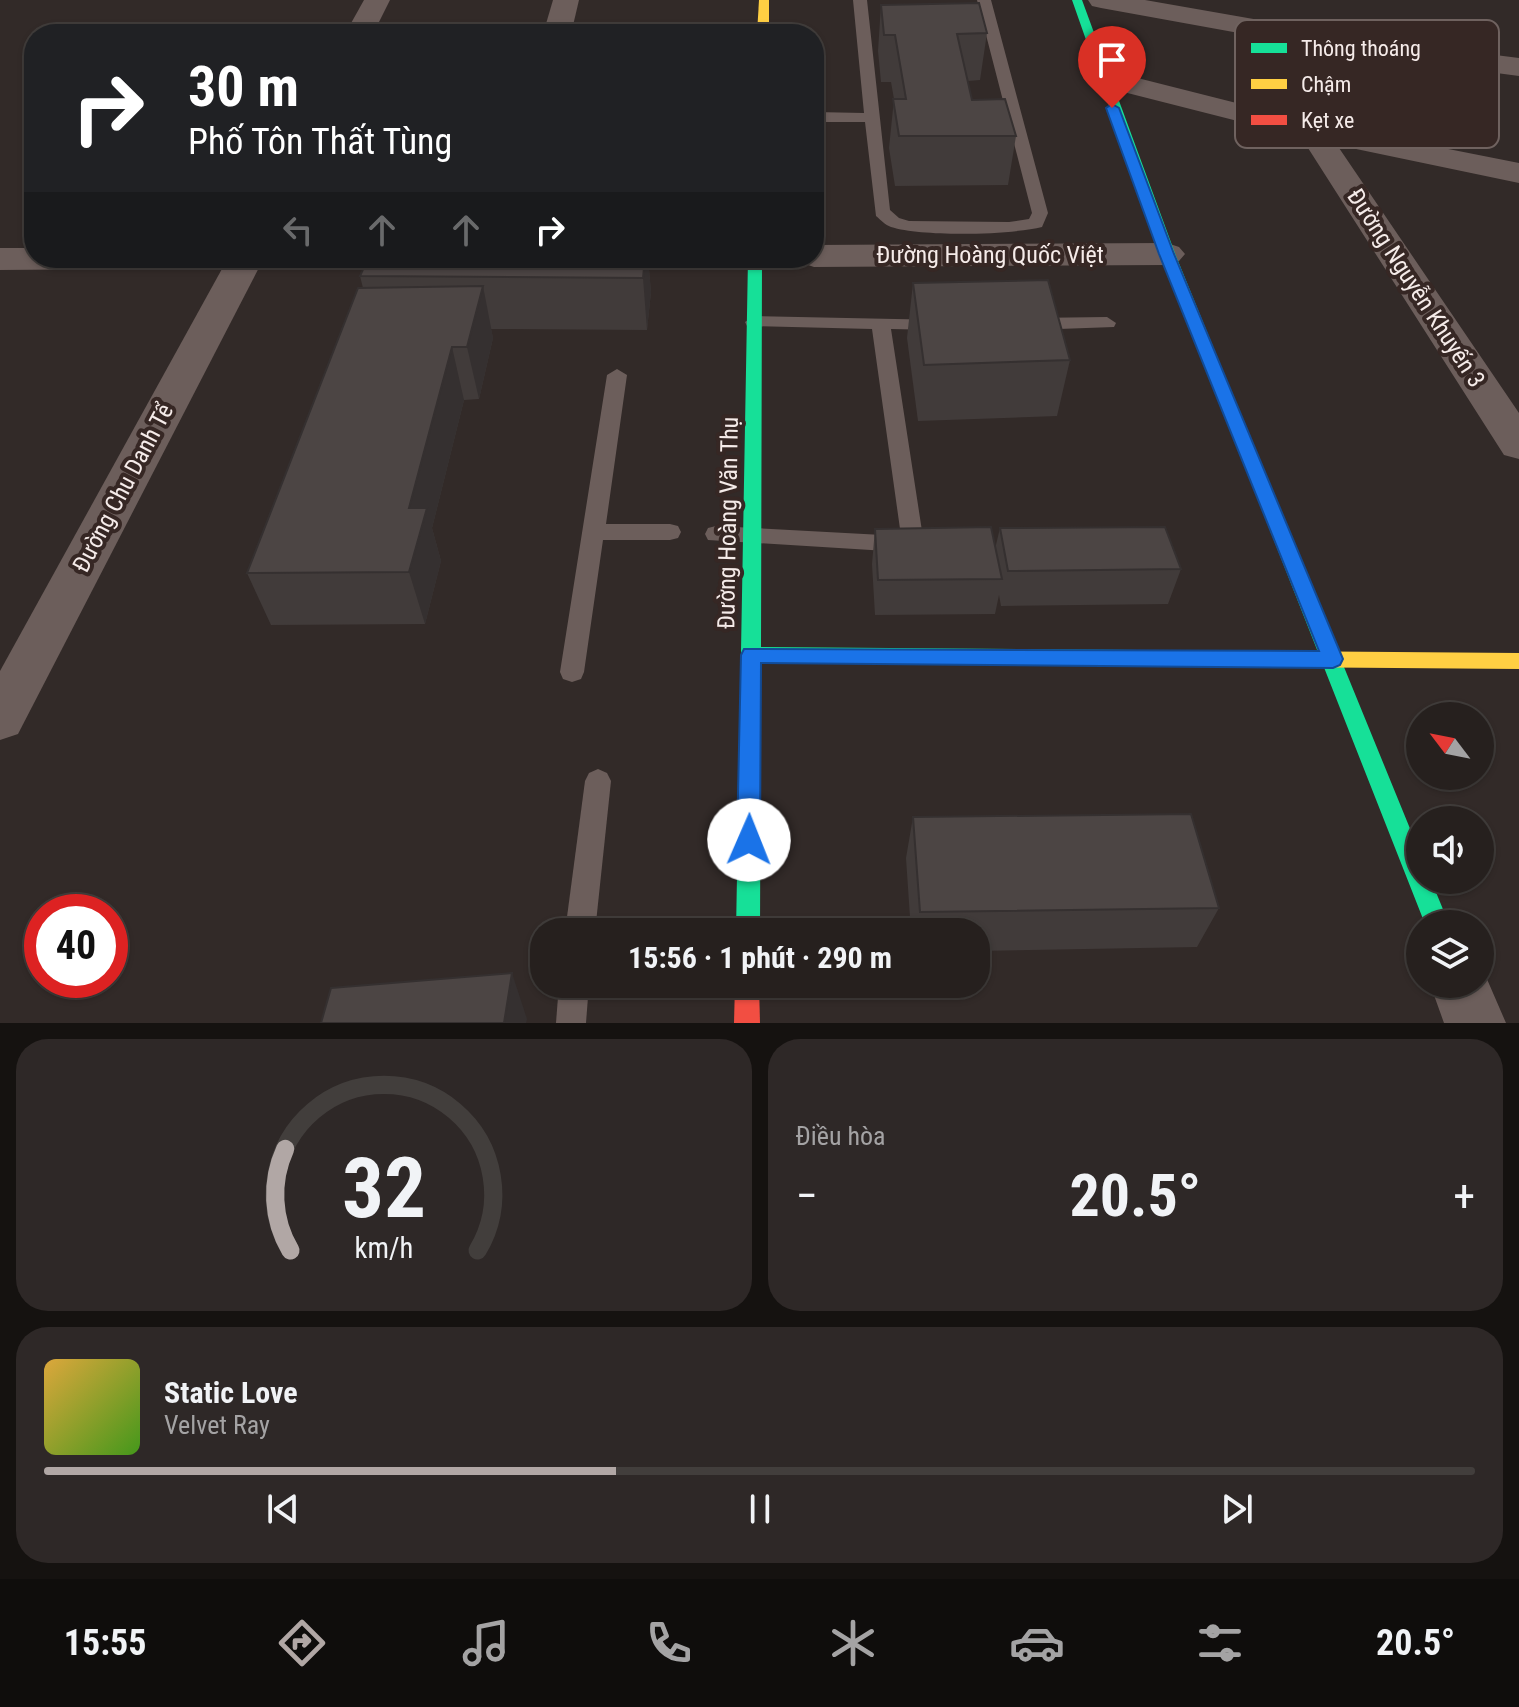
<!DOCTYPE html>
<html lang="vi">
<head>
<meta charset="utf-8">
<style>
  :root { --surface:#26201e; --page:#2e2827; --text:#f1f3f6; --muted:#a4a3a4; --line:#423e3c; --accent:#b1a7a5 }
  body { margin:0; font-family:"Roboto Condensed",sans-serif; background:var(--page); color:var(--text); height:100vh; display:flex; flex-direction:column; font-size:30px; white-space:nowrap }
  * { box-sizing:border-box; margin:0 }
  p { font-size:26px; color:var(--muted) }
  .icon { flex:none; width:44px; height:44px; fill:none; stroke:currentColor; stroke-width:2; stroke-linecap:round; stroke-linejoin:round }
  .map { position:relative; height:1023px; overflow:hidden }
  .details { display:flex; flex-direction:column; gap:16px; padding:16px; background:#151210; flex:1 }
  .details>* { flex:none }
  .banner { position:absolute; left:24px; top:24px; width:800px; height:244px; border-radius:32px; box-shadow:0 2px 6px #0004,0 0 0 2px var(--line); background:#202124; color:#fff; overflow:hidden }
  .needle { width:52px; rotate:302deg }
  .controls { position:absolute; left:1406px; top:702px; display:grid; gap:16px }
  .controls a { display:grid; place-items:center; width:88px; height:88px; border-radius:50%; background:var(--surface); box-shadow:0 2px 6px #0004,0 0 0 2px var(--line); font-size:40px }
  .speed { position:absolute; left:24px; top:894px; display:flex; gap:16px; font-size:40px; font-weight:700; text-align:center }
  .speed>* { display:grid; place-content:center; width:104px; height:104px; border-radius:50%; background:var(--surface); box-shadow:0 2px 6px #0004,0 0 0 2px var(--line); line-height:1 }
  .speed .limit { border:12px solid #d22; background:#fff; color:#111 }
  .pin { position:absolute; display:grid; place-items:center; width:68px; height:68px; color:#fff; margin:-82px -34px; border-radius:50% 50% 50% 0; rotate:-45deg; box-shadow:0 0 8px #0007 }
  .pin .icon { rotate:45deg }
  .me { position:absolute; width:88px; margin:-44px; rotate:1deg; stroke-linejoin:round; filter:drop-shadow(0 0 6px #0008) }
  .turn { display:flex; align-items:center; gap:28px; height:168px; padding:0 32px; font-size:36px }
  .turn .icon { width:104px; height:104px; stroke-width:2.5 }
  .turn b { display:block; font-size:56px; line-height:68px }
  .lanes { display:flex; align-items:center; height:76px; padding:0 32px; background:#0003; justify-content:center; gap:40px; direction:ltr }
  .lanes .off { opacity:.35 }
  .big { font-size:60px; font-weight:700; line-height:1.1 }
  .details .card { flex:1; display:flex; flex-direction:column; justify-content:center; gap:12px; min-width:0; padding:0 28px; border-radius:32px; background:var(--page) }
  .details .dial { align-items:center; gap:0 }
  .dial svg { height:208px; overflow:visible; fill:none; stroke:var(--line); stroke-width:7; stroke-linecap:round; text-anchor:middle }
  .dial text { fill:var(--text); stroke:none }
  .song { display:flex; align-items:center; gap:24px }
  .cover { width:96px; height:96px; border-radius:12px; background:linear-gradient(135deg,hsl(40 70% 55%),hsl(100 70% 35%)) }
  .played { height:8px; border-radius:4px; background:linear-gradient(90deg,var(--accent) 40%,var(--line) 40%) }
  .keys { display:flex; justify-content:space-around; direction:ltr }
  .heat { display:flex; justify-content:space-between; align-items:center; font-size:44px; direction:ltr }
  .details .tiles { flex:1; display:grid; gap:16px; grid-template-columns:1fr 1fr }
  .card:last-child { grid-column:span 2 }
  .trip { position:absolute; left:530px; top:918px; width:460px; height:80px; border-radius:32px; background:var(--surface); box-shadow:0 2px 6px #0004,0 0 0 2px var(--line); font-weight:700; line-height:80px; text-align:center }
  .tabs { display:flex; height:128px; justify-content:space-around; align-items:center; background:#0f0d0c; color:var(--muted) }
  .tabs .icon { width:56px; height:56px }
  .tabs .current { color:var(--accent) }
  .tabs b { font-size:36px; color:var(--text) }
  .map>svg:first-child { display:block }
</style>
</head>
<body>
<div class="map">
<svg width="1519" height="1023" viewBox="0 0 1519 1023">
  <rect width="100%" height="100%" fill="#322a28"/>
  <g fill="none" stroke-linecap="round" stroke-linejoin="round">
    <g fill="#6c5e5b" fill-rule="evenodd">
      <path d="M853 0H867L890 210 899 218 909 221 1009 222 1029 219 1032 213 977 0H991L1048 213 1042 227C1009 235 923 237 891 227 885 225 881 220 876 216L865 122H814V112L864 113Z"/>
      <polygon points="754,316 944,320 946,324 937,330 891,329 924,544 921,550 903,552 708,540 705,534 708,528 716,526 901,536 872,329 747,326 745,322"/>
      <polygon points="1107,317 1116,323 1114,327 1031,330 1022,324 1031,318"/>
      <polygon points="617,369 627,375 606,524 670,524 678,526 681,532 678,538 670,540 603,540 584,672 581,679 572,682 563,679 560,672 607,375"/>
      <polygon points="598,769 607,773 611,781 595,932 565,932 585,781 589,773"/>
      <polygon points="559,984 589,984 586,1023 556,1023"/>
    </g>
    <g fill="#6c5e5b" fill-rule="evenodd">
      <polygon points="364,0 390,0 373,34 345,34"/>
      <polygon points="553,0 579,0 571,34 543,34"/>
      <polygon points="1088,0 1145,0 1361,38 1519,58 1519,76 1361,55 1101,8 1092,6"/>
      <polygon points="1102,69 1312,122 1519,163 1519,183 1337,145 1519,413 1519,459 1504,455 1301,137 1092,84 1087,78 1092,72"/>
      <polygon points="1167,243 1179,247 1185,254 1179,261 1167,265 814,267 802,263 798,258 814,258 814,245"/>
      <polygon points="0,248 34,248 34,258 142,258 136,265 124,269 0,270"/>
      <polygon points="228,258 264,258 18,734 0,740 0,671"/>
      <polygon points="1480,963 1506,1023 1444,1023 1430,984 1480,984"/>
    </g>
    <g fill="#16e098" fill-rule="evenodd">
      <polygon points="1072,0 1082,0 1176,256 1420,853 1420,880 1431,880 1449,924 1425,924 1162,256"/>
      <polygon points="748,258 762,258 761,647 1258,651 1265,653 1268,659 1265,665 1258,667 761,663 760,932 736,932"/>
    </g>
    <g fill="#ffcf43" fill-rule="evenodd">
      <polygon points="759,0 769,0 769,34 757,34"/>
      <polygon points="1258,651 1519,653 1519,669 1258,667 1251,665 1248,659 1251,653"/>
    </g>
    <polygon fill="#f24e42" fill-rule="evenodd" points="735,984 759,984 760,1023 734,1023"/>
  </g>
  <g fill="#413b3a">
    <polygon points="881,5 987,33 980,80 968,81 972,100 1016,136 1008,185 895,186 889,148 894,99 891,82 881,82 878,51"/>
    <polygon points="368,258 648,258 651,292 647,330 491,329 493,338 479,399 464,400 432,528 441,561 425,624 271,625 247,573 363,288 360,276"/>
    <polygon points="913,283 1070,360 1057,416 918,421 907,338"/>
    <polygon points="1000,528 1181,569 1168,604 1001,606 999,595 995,614 875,615 872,564 875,529 995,549"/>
    <polygon points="913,817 1219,908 1197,947 976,951 976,932 911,932 906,858"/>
  </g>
  <g fill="#353030">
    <polygon points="645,258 648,258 651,292 647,330 643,278"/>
    <polygon points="483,286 493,338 479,399 467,347"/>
    <polygon points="452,347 464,400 432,528 441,561 425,624 409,572 409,508"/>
    <polygon points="512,973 527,1019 526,1023 504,1023"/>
  </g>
  <g fill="#4c4544" stroke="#353030" stroke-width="2">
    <polygon points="979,3 987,33 957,34 972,100 1005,99 1016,136 899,136 893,99 906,99 895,35 884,35 881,5"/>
    <polygon points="368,258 645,258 643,278 360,276"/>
    <polygon points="1048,280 1070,360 924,365 913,283"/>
    <polygon points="483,286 467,347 452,347 409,508 427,508 409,572 247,573 358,288"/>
    <polygon points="991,527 1002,579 878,580 875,529"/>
    <polygon points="1165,527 1181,569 1008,571 1000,528"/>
    <polygon points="1191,814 1219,908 920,912 913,817"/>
    <polygon points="512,973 504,1023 321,1023 331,988"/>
  </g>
  <polygon fill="#1a73e8" stroke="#114b97" stroke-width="2" points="1112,104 1119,108 1174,254 1343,659 1340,665 1333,668 761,663 760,840 757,847 749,850 741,847 737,840 741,655 744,649 1319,651 1159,254 1106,108"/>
  <g text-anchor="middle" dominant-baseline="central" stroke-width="8" stroke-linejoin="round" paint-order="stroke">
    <g font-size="24" fill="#f5ebe9" stroke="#362724">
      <text x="990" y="255">Đường Hoàng Quốc Việt</text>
      <text transform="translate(1416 288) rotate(57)">Đường Nguyễn Khuyến 3</text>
      <text transform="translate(123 488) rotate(-62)">Đường Chu Danh Tể</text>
      <text transform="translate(728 523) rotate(-89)">Đường Hoàng Văn Thụ</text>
    </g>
  </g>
  <rect x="1235" y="20" width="264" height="128" rx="12" fill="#362724" stroke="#6f625f" stroke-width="2"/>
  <rect x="1251" y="43" width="36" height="10" fill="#16e098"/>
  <rect x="1251" y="79" width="36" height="10" fill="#ffcf43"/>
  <rect x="1251" y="115" width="36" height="10" fill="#f24e42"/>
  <g font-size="22" fill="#f5ebe9">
    <text x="1301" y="56">Thông thoáng</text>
    <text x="1301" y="92">Chậm</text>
    <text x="1301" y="128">Kẹt xe</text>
  </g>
</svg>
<div class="controls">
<a><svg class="needle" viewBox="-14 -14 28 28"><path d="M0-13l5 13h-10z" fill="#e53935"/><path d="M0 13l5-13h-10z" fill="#a4a3a4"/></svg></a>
<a><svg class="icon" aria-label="sound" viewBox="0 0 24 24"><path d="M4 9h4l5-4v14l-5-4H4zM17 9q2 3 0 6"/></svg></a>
<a><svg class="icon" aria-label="layers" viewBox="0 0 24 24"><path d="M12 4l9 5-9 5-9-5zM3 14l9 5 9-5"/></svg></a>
</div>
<div class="speed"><div class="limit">40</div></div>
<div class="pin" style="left:1112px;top:108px;background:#d93025"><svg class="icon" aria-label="arrive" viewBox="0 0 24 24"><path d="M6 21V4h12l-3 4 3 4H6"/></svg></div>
<svg class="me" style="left:749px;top:840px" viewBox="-20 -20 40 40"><circle r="19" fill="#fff"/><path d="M0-13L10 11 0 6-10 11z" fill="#1a73e8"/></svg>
<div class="trip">15:56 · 1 phút · 290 m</div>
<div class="banner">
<div class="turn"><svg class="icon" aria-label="right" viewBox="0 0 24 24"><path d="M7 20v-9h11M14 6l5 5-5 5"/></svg><div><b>30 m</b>Phố Tôn Thất Tùng</div></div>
<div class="lanes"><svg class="icon off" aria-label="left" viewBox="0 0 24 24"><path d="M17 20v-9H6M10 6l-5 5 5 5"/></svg><svg class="icon off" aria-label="ahead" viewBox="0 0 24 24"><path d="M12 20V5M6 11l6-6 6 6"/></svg><svg class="icon off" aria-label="ahead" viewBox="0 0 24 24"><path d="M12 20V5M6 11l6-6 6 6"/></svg><svg class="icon" aria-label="right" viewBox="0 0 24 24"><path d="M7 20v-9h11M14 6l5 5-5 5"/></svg></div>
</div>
</div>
<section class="details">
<div class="tiles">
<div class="card dial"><svg viewBox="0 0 100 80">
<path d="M14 69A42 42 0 1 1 86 69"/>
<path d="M14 69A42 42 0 0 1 12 30" stroke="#b1a7a5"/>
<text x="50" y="56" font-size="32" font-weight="700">32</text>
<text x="50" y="72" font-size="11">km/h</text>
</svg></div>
<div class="card"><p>Điều hòa</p>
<div class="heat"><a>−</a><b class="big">20.5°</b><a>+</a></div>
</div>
<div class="card">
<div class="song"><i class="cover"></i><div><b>Static Love</b><p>Velvet Ray</p></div></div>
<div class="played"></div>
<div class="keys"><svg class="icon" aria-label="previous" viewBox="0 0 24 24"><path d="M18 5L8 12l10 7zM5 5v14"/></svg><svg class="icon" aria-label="pause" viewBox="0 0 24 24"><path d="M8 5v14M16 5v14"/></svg><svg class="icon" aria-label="next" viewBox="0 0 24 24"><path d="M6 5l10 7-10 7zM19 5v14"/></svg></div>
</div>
</div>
</section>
<nav class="tabs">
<b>15:55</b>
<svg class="icon current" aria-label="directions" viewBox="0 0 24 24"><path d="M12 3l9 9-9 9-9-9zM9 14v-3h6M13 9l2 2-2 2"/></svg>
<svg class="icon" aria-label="music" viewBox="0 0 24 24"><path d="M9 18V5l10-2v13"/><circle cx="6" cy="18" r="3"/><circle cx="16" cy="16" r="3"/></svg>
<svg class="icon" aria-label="phone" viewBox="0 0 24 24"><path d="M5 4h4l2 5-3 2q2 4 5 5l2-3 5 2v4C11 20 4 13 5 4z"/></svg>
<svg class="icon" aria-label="climate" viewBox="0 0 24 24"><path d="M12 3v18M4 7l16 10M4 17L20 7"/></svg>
<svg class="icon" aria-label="car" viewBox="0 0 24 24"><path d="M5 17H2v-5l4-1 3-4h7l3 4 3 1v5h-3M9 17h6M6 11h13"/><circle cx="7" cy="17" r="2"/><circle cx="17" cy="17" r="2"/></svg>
<svg class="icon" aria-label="filters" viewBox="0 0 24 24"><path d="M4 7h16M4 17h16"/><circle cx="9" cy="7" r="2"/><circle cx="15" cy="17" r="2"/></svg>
<b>20.5°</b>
</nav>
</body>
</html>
